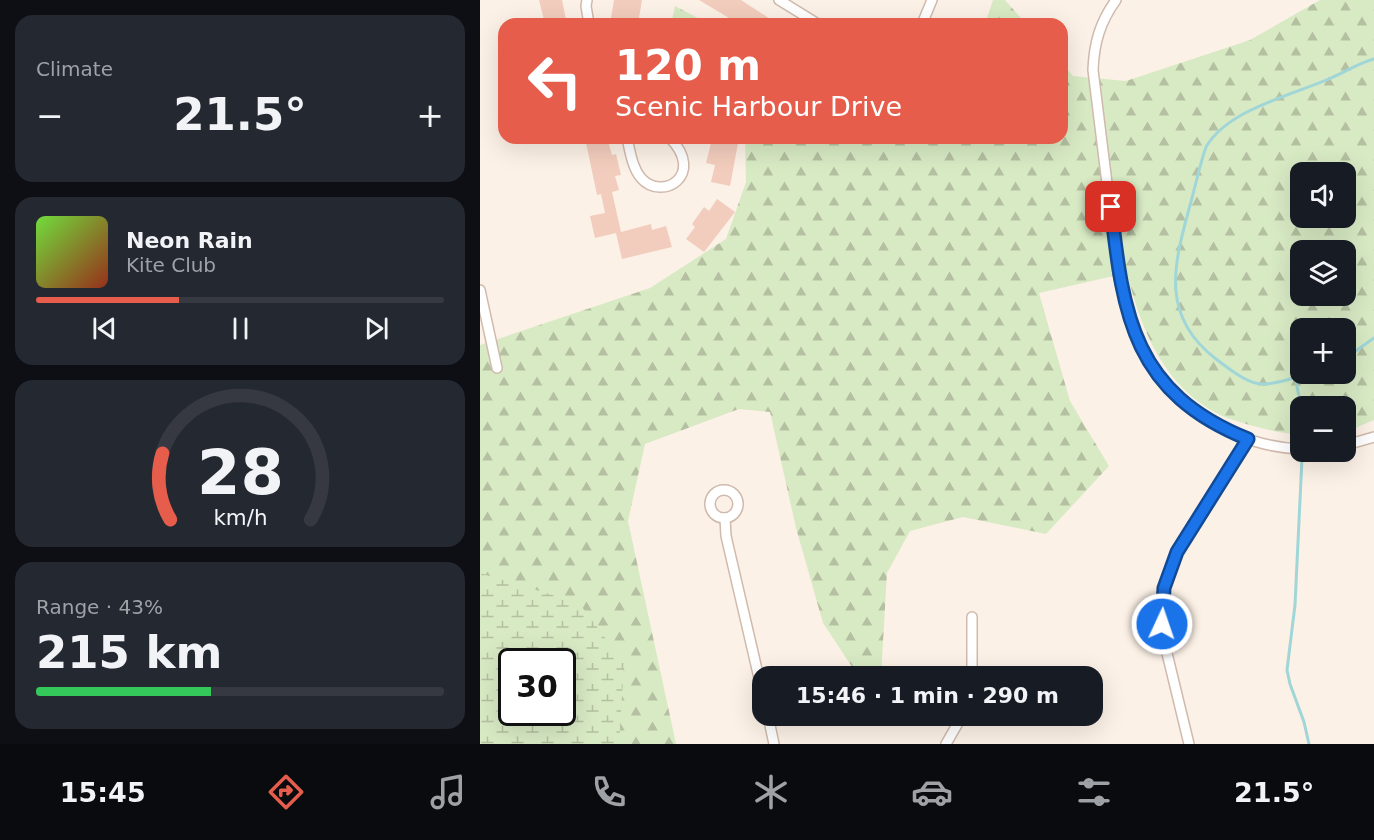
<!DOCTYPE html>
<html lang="en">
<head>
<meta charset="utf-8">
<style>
  :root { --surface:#171b24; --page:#242831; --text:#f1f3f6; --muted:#9ea1a6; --line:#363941; --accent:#e65d4b }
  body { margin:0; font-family:"DejaVu Sans",sans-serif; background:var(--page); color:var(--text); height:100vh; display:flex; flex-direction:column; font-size:22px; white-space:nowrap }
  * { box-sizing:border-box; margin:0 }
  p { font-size:20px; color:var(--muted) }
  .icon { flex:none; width:33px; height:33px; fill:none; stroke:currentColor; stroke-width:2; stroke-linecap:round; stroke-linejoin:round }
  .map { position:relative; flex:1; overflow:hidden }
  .sheet { display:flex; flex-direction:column; gap:15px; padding:15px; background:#0d0f14; width:480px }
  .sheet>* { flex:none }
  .top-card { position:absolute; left:18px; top:18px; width:570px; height:126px; border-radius:18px; box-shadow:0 6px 24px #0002; background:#e65d4b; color:#fff; overflow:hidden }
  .fabs { position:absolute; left:810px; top:162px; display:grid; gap:12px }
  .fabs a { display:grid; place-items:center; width:66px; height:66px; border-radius:12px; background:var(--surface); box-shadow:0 6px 24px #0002; font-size:30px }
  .speed { position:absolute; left:18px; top:648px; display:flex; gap:12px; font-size:30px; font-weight:700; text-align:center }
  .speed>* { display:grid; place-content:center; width:78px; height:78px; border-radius:50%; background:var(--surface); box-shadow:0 6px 24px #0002; line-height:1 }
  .speed .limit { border:3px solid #111; border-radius:9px; background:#fff; color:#111 }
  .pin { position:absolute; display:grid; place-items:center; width:51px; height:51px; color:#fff; margin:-26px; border-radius:12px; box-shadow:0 3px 9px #0006 }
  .me { position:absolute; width:66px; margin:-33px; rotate:3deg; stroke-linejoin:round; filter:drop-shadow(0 0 4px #0008) }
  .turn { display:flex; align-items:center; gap:21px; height:126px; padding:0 18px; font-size:27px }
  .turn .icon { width:78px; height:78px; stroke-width:2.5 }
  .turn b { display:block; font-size:42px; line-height:51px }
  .big { font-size:45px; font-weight:700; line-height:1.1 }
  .sheet .tile { flex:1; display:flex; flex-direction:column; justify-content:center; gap:9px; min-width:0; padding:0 21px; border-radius:18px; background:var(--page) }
  .sheet .dial { align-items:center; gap:0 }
  .dial svg { height:156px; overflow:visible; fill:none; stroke:var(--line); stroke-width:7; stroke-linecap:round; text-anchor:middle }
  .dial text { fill:var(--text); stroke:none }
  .song { display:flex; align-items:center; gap:18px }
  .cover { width:72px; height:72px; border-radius:9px; background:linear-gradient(135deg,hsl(100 70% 55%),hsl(10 70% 35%)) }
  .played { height:6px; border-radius:3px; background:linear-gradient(90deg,var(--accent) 35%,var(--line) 35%) }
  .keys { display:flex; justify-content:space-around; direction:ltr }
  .heat { display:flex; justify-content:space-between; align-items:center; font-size:33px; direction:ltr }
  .charge { height:9px; border-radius:4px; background:linear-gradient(90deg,#34c759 43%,var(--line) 0) }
  .trip { position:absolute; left:272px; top:666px; width:351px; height:60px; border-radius:18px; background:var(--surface); box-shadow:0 6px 24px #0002; font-weight:700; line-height:60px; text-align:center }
  .tab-bar { display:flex; height:96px; justify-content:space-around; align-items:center; background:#090b0e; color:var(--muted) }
  .tab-bar .icon { width:42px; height:42px }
  .tab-bar .active { color:var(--accent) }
  .tab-bar b { font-size:27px; color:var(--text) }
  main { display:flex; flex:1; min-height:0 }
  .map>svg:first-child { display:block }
</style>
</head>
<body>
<main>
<section class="sheet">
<div class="tile"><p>Climate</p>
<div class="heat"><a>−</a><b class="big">21.5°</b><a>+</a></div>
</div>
<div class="tile">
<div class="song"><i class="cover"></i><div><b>Neon Rain</b><p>Kite Club</p></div></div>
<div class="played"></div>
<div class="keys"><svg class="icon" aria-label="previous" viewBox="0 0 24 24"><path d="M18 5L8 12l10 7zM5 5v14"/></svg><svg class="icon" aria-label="pause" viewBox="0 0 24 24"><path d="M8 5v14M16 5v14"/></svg><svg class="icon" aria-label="next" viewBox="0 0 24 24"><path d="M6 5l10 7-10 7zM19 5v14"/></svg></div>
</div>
<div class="tile dial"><svg viewBox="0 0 100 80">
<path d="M14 69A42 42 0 1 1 86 69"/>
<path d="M14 69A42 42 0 0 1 10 35" stroke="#e65d4b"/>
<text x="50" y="56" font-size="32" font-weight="700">28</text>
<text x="50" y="72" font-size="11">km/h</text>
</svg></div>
<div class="tile"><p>Range · 43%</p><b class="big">215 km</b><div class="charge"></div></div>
</section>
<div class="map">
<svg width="894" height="744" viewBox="0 0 894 744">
  <defs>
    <pattern id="forest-firs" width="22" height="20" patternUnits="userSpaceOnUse" patternTransform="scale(1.5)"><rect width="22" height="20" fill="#d8eac4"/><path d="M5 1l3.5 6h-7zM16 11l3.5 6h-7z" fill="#b4c0a1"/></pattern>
    <pattern id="wetland-marsh" width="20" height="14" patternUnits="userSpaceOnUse" patternTransform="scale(1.5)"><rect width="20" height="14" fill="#d8eac4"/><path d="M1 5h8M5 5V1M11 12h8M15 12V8" fill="none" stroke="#b4c0a1"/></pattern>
  </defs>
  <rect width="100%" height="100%" fill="#fcf1e6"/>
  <g fill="url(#forest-firs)" fill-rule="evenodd">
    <polygon points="513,0 525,0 546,24 505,24"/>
    <path d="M840 0H894V420L866 432V406H820V434C802 434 784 429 766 424 758 421 748 419 740 415 684 387 661 330 647 273L559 293 590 401 629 466 566 534 483 517 430 531 407 573 401 676H378L343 623 316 528 290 412 259 409 165 444 148 521 196 744H0V345L170 288 246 239 266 182 265 138H582V63L593 76 646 81 770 40ZM820 172H866V218H820ZM820 250H866V296H820ZM820 328H866V374H820ZM32 662H82V712H32Z"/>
    <polygon points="195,6 229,24 191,24"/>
  </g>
  <path fill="url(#wetland-marsh)" fill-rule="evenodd" d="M0 573 99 603 144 663 139 744H0ZM32 662H82V712H32Z"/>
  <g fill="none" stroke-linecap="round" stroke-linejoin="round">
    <g stroke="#a0d6d8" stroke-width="3">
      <polyline points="866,358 894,338"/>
      <path d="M828 374C780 387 779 392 736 359 681 317 693 267 709 209 715 188 719 167 726 147 748 109 813 95 851 78 865 72 879 63 894 59"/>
      <polyline points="815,377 821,406"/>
      <polyline points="822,458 815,605 807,670 810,684 824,722 829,744"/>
    </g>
  </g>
  <g fill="#f2cdbd">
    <polygon points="59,0 82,0 87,24 65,24"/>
    <polygon points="134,0 162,0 158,24 130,24"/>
    <polygon points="219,0 261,0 298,24 259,24"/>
    <polygon points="105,138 115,138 116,143 128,141 132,155 136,154 141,175 135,176 139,190 132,192 141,232 171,224 172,230 186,226 192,247 142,259 136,233 115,238 110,216 125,213 121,194 117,195"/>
    <polygon points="237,138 259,138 250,186 231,182 235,165 226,163 231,143 235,144"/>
    <polygon points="237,199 255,212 224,252 206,239 215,227 212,224 224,207 229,211"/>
  </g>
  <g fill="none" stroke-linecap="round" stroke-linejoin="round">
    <defs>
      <g id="minor">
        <polyline points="107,0 106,6 109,24"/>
        <polyline points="299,0 338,24"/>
        <path d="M636 0C620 22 614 43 613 70L638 272C642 292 646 311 653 330 678 398 749 446 820 449"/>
        <polyline points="442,24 452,0"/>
        <path d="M147 138C150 151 152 167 161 178 182 202 226 175 190 138"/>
        <polyline points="0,290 17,368"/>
        <polyline points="866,445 894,437"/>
        <circle cx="244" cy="504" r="14"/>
        <polyline points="245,518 246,536 282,691"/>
        <polyline points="492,676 492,617"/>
        <polyline points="288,716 294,744"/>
        <polyline points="466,744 482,716"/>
        <polyline points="709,744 685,645 682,624 684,588 697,552 768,439"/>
      </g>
    </defs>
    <use href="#minor" stroke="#d0baae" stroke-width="12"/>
    <use href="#minor" stroke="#fff" stroke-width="9"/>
  </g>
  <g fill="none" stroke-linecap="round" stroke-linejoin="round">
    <defs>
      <path id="route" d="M631 207C643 317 654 393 768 439L697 552 684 588 682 624"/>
    </defs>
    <use href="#route" stroke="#114b97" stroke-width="15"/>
    <use href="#route" stroke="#1a73e8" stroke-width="10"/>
  </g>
</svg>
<div class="fabs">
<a><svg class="icon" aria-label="sound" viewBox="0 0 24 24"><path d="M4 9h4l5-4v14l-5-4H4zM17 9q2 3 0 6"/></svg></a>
<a><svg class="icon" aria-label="layers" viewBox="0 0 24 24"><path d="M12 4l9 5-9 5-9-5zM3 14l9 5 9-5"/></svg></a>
<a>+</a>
<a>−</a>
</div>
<div class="speed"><div class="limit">30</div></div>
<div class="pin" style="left:631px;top:207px;background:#d93025"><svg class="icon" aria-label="arrive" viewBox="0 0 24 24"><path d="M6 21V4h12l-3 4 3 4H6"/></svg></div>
<svg class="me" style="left:682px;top:624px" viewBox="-20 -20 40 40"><circle r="17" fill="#1a73e8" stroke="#fff" stroke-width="3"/><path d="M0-11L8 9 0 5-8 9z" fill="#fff"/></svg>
<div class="trip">15:46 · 1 min · 290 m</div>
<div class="top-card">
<div class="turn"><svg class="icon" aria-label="left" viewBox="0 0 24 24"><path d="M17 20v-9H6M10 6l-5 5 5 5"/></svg><div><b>120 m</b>Scenic Harbour Drive</div></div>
</div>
</div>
</main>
<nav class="tab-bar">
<b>15:45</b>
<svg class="icon active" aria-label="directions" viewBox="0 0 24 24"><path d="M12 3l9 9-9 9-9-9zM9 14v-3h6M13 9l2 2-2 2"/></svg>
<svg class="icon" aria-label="music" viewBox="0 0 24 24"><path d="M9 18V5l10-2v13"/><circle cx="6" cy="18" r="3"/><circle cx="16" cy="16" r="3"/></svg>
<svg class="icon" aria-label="phone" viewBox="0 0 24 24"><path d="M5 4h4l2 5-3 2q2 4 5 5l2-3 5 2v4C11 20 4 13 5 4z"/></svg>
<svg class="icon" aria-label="climate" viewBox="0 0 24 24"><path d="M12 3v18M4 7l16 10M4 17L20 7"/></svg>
<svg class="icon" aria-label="car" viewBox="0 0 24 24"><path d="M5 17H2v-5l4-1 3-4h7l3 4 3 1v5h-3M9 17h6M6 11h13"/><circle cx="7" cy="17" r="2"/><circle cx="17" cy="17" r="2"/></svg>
<svg class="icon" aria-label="filters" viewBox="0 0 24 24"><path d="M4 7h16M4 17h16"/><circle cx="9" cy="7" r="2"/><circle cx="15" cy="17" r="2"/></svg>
<b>21.5°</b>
</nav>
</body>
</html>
